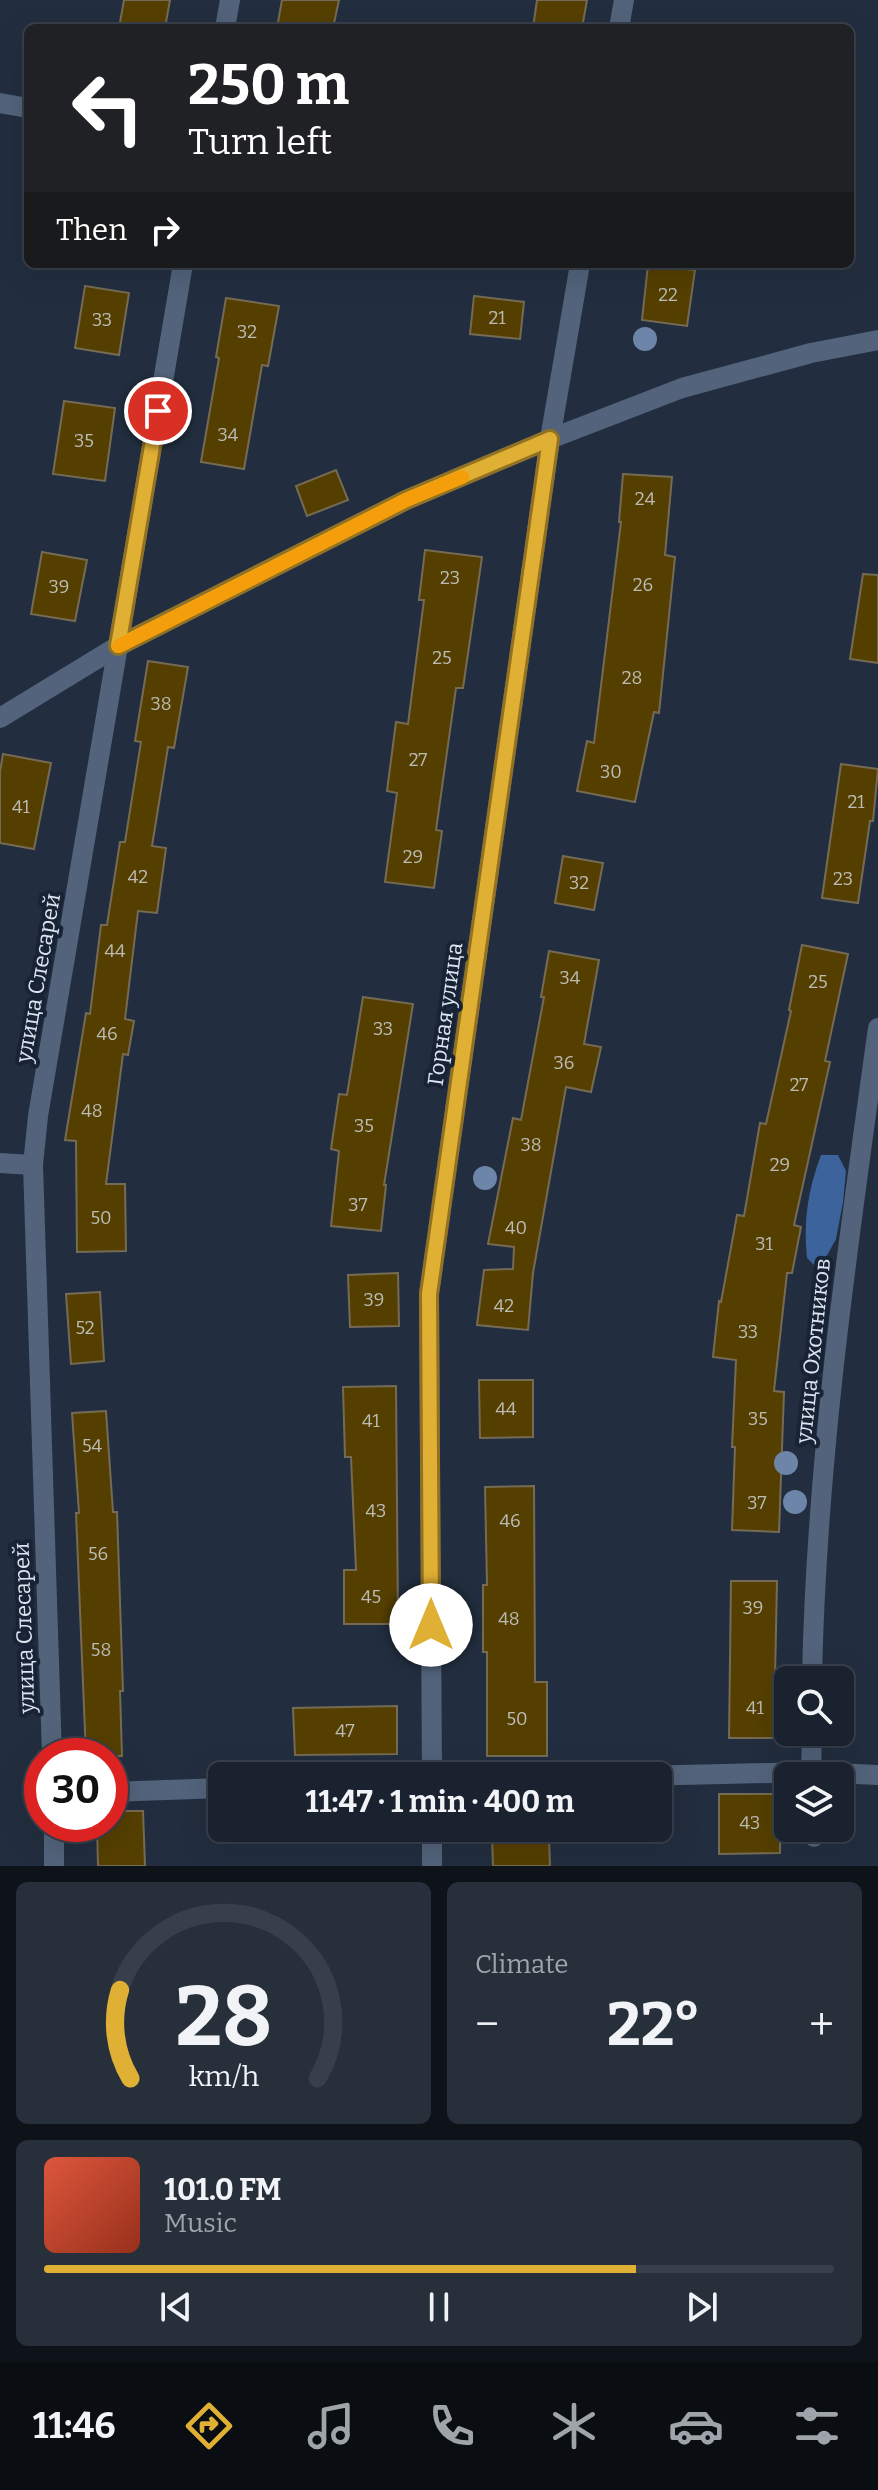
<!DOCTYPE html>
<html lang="en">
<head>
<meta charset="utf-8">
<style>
  :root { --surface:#1a222f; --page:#272f3b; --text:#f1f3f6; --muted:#9fa4aa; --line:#383f4b; --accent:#e0b034 }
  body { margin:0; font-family:Bitter,serif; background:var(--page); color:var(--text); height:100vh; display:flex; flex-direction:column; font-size:30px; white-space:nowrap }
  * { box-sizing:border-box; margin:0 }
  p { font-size:26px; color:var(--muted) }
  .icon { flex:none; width:44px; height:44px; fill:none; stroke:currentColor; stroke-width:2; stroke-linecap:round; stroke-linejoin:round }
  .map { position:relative; height:1866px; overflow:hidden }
  .side { display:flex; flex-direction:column; gap:16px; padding:16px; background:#0e131a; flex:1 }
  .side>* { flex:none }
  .guide { position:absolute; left:24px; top:24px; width:830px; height:244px; border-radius:12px; box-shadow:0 8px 32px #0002,0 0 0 2px var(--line); background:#202124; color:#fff; overflow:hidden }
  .controls { position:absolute; left:774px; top:1666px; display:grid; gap:16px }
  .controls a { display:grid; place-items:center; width:80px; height:80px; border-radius:12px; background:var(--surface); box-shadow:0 8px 32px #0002,0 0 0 2px var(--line); font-size:40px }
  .speed { position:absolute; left:24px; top:1738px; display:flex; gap:16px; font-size:40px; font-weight:700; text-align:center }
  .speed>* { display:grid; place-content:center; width:104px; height:104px; border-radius:50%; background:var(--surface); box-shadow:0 8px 32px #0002,0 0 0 2px var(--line); line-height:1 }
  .speed .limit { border:12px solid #d22; background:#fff; color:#111 }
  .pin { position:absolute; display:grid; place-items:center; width:68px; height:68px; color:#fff; margin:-34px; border:4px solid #fff; border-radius:50%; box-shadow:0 2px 8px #0007 }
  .me { position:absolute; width:88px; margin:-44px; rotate:0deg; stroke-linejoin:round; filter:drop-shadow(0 0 6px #0008) }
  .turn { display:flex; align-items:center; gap:28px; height:168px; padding:0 32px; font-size:36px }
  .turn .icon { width:104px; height:104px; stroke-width:2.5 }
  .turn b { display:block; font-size:56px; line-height:68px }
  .then { display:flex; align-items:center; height:76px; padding:0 32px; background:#0003; gap:16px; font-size:30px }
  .big { font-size:60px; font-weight:700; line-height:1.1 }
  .side .card { flex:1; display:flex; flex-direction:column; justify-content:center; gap:12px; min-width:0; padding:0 28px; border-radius:12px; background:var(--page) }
  .side .dial { align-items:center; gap:0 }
  .dial svg { height:208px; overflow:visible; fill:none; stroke:var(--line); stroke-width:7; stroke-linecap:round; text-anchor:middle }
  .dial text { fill:var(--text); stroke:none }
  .song { display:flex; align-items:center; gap:24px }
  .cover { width:96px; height:96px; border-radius:12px; background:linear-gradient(135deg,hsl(10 70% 55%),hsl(10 70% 35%)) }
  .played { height:8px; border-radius:4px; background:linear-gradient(90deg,var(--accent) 75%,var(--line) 75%) }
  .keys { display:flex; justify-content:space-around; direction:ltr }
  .heat { display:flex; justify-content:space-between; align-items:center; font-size:44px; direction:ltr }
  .side .tiles { flex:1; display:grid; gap:16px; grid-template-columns:1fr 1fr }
  .card:last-child { grid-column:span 2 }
  .trip { position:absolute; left:208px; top:1762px; width:464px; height:80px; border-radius:12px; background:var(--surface); box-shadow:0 8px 32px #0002,0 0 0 2px var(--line); font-weight:700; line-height:80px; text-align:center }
  .tabs { display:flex; height:128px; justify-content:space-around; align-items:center; background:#0a0e13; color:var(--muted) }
  .tabs .icon { width:56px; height:56px }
  .tabs .selected { color:var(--accent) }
  .tabs b { font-size:36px; color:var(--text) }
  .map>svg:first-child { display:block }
</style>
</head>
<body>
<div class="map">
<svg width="878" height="1866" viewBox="0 0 878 1866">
  <rect width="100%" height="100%" fill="#222e3f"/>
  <path fill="#3c639b" d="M821 1155H838L846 1171 843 1202 836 1239 819 1270 807 1258C803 1222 808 1189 821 1155Z"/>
  <g fill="#553f00" stroke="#756b54" stroke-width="2">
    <polygon points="124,0 170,0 165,28 119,28"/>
    <polygon points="282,0 339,0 333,28 277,28"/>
    <polygon points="537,0 587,0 582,28 533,28"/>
    <polygon points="648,265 695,270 687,326 642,320"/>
    <polygon points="85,286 129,293 119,355 75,348"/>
    <polygon points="474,296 524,302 520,339 470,334"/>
    <polygon points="226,298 279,306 268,366 262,365 244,469 201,462 219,358 216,357"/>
    <polygon points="64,401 115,408 105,481 53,474"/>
    <polygon points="336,470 348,500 307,516 296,486"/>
    <polygon points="623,474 672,477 665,555 675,557 659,713 654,712 635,802 577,791 587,741 594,743 621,522 619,522"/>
    <polygon points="425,550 482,557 463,688 456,688 436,830 442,831 434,888 385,882 397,793 387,791 396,722 408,724 424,600 419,600"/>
    <polygon points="42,552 87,560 75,621 31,614"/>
    <polygon points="863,574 878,575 878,663 850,659"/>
    <polygon points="148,661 188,667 174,748 168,747 152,846 166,848 157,913 138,911 125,1019 134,1021 128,1055 123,1054 106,1184 125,1184 126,1251 77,1252 76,1141 65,1140 86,1013 90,1014 101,925 107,925 120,842 125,842 141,742 135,741"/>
    <polygon points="3,754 51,763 34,849 0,843 0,772"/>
    <polygon points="841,764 878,769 873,821 870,821 858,903 822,898"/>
    <polygon points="563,856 603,863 594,910 555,903"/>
    <polygon points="802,945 848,954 825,1061 830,1062 794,1225 801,1227 792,1273 787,1273 774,1391 784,1392 779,1532 732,1530 735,1447 732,1447 736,1360 713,1357 719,1301 721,1302 737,1215 744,1216 760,1123 766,1124 791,1011 789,1010"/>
    <polygon points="549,951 599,960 584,1044 601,1047 591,1092 566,1087 533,1273 528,1330 477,1325 484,1270 513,1269 514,1247 488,1244 513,1118 521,1120 544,997 541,997"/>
    <polygon points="363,997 413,1004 384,1185 386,1185 381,1231 331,1226 339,1151 331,1149 339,1094 347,1095"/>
    <polygon points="398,1273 399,1326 350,1327 348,1275"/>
    <polygon points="100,1292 104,1361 71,1364 66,1294"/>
    <polygon points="479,1380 533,1380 533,1437 480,1438"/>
    <polygon points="396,1386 398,1624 344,1624 344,1570 356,1570 351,1457 345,1457 343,1387"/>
    <polygon points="106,1411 113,1512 117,1512 123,1691 120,1691 122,1756 86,1756 76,1513 79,1513 72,1413"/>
    <polygon points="534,1486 535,1682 547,1682 547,1756 487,1756 487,1652 483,1652 483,1585 487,1585 485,1487"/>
    <polygon points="731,1581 777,1581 775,1678 781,1677 781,1738 729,1738"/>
    <polygon points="397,1706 397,1754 295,1755 293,1708"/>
    <polygon points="719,1794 781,1794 780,1853 719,1854"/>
    <polygon points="110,1811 143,1811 145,1866 98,1866 97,1824 110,1824"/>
    <polygon points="549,1836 550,1866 493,1866 492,1837"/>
  </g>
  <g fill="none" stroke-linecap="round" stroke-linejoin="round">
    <g stroke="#52637b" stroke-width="20">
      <polyline points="225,28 230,0"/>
      <polyline points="619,28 624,0"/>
      <polyline points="0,103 28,108"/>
      <polyline points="0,718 118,646 406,500 550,439 682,388 811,353 878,340"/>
      <polyline points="0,1163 33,1165"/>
      <path d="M812 1680C816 1461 848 1244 878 1028"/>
      <polyline points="52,1756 33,1165 38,1116 183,264"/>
      <polyline points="432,1776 429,1294 550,439 580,264"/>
      <polyline points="640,1776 811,1772 878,1775"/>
      <polyline points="811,1776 812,1732"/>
      <polyline points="110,1792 222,1788"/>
      <polyline points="54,1824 54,1866"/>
      <polyline points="432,1828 432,1866"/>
      <polyline points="814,1828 814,1837"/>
    </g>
  </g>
  <g fill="#6d85a8">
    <circle cx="645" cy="339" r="12"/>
    <circle cx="485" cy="1178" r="12"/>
    <circle cx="786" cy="1463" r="12"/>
    <circle cx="795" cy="1502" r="12"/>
  </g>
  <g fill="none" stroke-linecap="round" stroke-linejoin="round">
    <defs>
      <polyline id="route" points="158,411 118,646 406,500 550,439 429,1294 431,1625"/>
    </defs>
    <use href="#route" stroke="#927222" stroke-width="20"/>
    <use href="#route" stroke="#e0b034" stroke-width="14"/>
    <polyline stroke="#f59e0b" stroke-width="14" points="119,646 406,500 462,477"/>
  </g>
  <g text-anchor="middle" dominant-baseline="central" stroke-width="8" stroke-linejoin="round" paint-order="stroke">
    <g font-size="18" fill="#bbbcb5">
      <text x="668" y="295">22</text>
      <text x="497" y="318">21</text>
      <text x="102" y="320">33</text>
      <text x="247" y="332">32</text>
      <text x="228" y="435">34</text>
      <text x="84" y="441">35</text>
      <text x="645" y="499">24</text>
      <text x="450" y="578">23</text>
      <text x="643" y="585">26</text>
      <text x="59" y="587">39</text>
      <text x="442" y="658">25</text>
      <text x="632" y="678">28</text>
      <text x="161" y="704">38</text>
      <text x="418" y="760">27</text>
      <text x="611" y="772">30</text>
      <text x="856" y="802">21</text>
      <text x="21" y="807">41</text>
      <text x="413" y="857">29</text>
      <text x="138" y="877">42</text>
      <text x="843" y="879">23</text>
      <text x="579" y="883">32</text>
      <text x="115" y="951">44</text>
      <text x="570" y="978">34</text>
      <text x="818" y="982">25</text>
      <text x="383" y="1029">33</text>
      <text x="107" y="1034">46</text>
      <text x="564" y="1063">36</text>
      <text x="799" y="1085">27</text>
      <text x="92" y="1111">48</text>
      <text x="364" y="1126">35</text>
      <text x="531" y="1145">38</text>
      <text x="780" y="1165">29</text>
      <text x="358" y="1205">37</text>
      <text x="101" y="1218">50</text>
      <text x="516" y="1228">40</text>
      <text x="764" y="1244">31</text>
      <text x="374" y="1300">39</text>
      <text x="504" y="1306">42</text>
      <text x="85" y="1328">52</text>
      <text x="748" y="1332">33</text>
      <text x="506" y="1409">44</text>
      <text x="758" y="1419">35</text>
      <text x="371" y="1421">41</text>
      <text x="92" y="1446">54</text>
      <text x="757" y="1503">37</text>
      <text x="376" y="1511">43</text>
      <text x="510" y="1521">46</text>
      <text x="98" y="1554">56</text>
      <text x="371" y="1597">45</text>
      <text x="753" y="1608">39</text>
      <text x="509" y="1619">48</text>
      <text x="101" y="1650">58</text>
      <text x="755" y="1708">41</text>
      <text x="517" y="1719">50</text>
      <text x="345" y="1731">47</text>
      <text x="750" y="1823">43</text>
    </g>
    <g font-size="22" fill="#dde5f1" stroke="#182435">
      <text transform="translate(38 978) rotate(-80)">улица Слесарей</text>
      <text transform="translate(445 1014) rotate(-82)">Горная улица</text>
      <text transform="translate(813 1351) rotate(-84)">улица Охотников</text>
      <text transform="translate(24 1628) rotate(-92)">улица Слесарей</text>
    </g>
  </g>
</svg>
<div class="controls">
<a><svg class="icon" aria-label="search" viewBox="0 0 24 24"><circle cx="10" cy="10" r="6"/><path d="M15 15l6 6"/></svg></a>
<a><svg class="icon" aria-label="layers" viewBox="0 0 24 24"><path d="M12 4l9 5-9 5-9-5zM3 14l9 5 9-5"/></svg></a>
</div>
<div class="speed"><div class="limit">30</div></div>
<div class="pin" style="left:158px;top:411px;background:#d93025"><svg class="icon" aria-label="arrive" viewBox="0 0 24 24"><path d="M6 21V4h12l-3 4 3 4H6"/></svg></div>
<svg class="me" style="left:431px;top:1625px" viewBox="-20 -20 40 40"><circle r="19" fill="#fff"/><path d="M0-13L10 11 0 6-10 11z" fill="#e0b034"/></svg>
<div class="trip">11:47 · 1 min · 400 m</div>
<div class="guide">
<div class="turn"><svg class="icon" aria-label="left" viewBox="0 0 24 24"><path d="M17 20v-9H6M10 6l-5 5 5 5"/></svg><div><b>250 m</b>Turn left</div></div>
<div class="then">Then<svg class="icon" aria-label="right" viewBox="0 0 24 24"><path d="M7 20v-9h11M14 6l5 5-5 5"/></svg></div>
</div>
</div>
<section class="side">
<div class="tiles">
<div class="card dial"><svg viewBox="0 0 100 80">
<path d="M14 69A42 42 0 1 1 86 69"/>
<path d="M14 69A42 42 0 0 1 10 35" stroke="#e0b034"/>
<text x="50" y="56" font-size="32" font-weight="700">28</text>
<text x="50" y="72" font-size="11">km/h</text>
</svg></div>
<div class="card"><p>Climate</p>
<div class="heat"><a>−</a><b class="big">22°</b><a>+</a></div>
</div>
<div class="card">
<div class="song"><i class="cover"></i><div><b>101.0 FM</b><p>Music</p></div></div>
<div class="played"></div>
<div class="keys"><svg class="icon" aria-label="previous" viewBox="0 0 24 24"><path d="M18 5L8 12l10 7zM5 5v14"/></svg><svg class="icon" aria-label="pause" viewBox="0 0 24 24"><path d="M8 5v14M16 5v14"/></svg><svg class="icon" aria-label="next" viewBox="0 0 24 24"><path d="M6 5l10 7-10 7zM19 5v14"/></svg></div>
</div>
</div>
</section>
<nav class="tabs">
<b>11:46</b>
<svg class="icon selected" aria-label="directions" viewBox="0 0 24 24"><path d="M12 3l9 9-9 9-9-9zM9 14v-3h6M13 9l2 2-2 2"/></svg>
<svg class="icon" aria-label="music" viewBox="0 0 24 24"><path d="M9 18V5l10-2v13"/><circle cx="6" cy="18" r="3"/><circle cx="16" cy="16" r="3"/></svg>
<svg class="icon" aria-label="phone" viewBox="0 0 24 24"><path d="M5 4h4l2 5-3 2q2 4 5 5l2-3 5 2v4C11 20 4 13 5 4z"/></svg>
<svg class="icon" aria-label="climate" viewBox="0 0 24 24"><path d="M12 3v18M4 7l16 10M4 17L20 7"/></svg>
<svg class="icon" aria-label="car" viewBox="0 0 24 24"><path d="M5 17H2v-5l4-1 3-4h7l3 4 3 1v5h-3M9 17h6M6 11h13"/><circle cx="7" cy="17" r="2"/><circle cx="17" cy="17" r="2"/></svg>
<svg class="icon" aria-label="filters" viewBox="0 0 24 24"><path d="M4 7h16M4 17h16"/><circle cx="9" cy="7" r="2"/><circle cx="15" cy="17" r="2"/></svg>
</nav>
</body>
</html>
